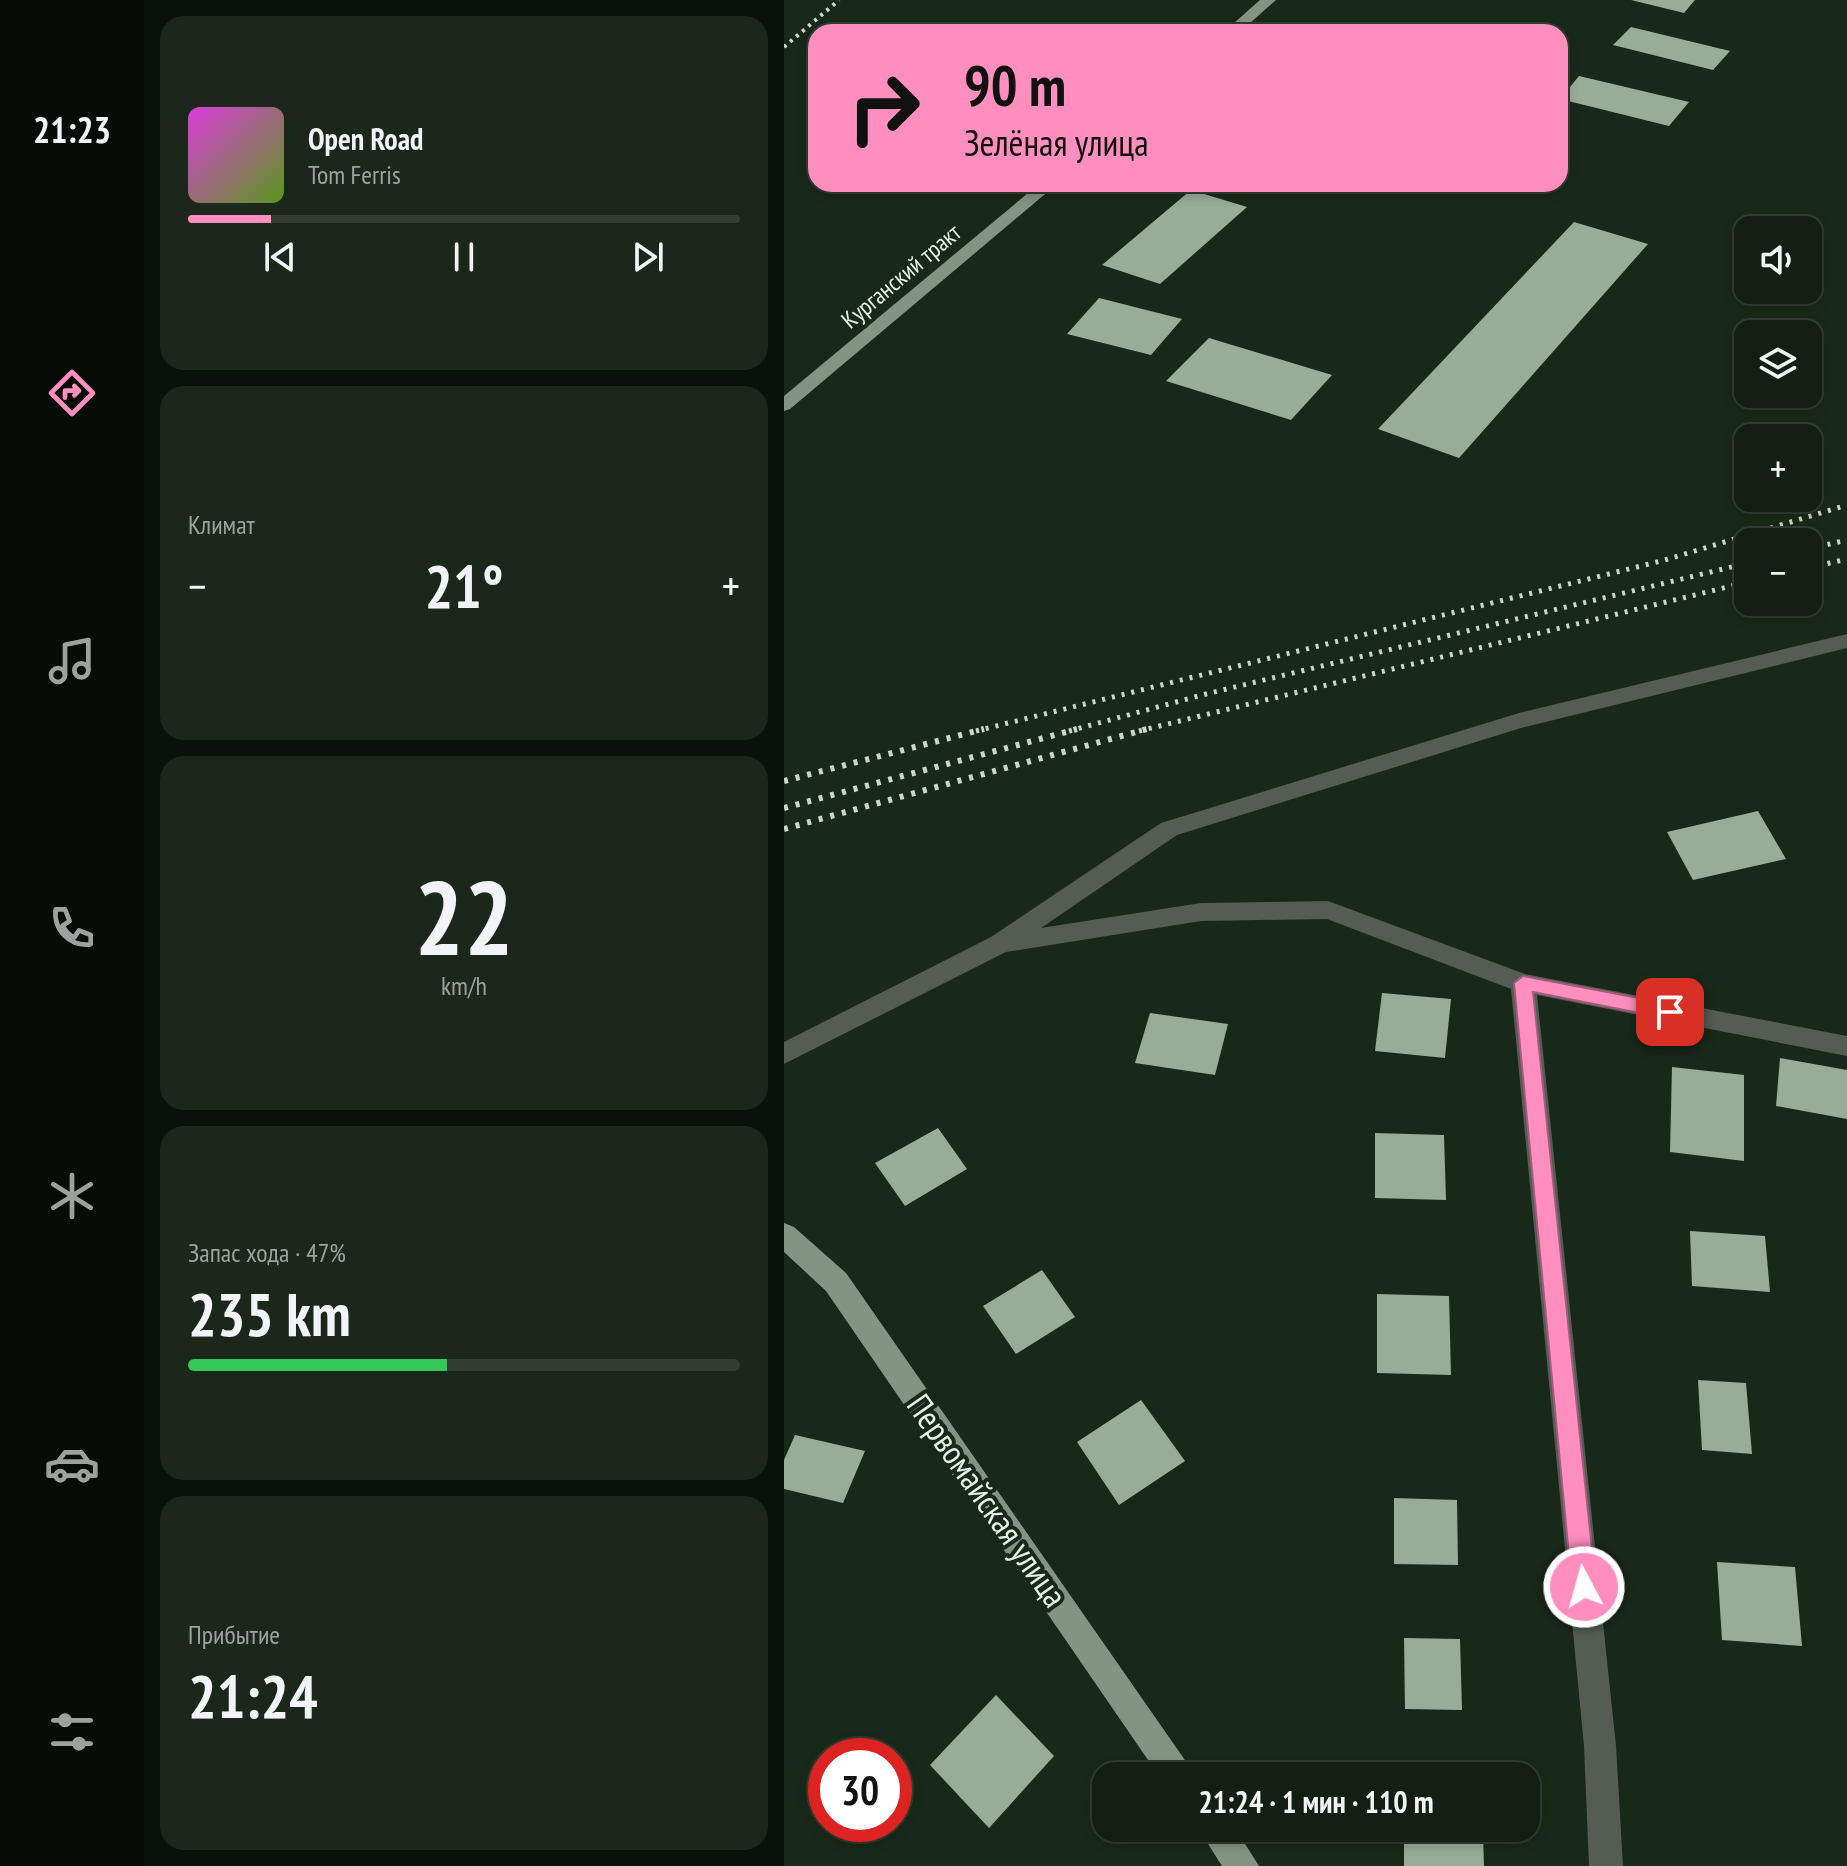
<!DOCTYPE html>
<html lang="ru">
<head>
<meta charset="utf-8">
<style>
  :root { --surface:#131f13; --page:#1c271c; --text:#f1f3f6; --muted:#9da2a0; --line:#323d33; --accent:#fe8ebe }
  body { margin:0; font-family:"PT Sans Narrow",sans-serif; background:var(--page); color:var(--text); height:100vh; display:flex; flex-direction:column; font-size:30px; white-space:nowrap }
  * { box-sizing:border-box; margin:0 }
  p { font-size:26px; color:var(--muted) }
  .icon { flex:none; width:44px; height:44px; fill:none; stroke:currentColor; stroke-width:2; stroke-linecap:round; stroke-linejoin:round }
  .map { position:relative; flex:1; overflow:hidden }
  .drawer { display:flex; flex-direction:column; gap:16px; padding:16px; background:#0a110a; width:640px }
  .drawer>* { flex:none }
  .top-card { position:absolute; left:24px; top:24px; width:760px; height:168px; border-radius:24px; box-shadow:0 4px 12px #0003,0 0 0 2px var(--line); background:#fe8ebe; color:#111; overflow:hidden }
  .fabs { position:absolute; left:950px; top:216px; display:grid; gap:16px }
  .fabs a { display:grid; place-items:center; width:88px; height:88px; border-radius:16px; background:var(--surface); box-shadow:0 4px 12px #0003,0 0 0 2px var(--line); font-size:40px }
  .speed { position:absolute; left:24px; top:1738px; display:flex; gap:16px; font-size:40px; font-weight:700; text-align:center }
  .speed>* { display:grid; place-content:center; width:104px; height:104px; border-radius:50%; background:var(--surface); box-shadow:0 4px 12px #0003,0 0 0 2px var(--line); line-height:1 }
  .speed .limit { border:12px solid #d22; background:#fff; color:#111 }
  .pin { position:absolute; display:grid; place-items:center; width:68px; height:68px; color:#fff; margin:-34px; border-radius:16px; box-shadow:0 4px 12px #0006 }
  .me { position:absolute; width:88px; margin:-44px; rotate:354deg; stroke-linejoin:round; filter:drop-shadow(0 0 6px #0008) }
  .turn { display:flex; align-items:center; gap:28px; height:168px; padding:0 24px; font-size:36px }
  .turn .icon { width:104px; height:104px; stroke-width:2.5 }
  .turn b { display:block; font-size:56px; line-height:68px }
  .big { font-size:60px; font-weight:700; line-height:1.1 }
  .drawer .tile { flex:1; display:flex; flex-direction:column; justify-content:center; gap:12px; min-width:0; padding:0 28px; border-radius:24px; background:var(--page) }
  .drawer .dial { align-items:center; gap:0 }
  .dial b { font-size:104px; line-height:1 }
  .song { display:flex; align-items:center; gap:24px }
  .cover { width:96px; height:96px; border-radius:12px; background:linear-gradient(135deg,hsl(300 70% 55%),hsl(90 70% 35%)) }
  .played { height:8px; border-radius:4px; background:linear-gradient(90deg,var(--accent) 15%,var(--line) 15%) }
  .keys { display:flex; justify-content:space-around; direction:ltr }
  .heat { display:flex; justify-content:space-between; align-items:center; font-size:44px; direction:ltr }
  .charge { height:12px; border-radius:6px; background:linear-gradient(90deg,#34c759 47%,var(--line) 0) }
  .trip { position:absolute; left:308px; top:1762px; width:448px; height:80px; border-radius:24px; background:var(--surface); box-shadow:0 4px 12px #0003,0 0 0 2px var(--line); font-weight:700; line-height:80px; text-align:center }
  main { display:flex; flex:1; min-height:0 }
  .tabs { display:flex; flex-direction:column; width:144px; justify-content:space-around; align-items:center; background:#080c08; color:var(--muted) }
  .tabs .icon { width:56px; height:56px }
  .tabs .on { color:var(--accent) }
  .tabs b { font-size:36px; color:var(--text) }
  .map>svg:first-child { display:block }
</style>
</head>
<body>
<main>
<nav class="tabs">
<b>21:23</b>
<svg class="icon on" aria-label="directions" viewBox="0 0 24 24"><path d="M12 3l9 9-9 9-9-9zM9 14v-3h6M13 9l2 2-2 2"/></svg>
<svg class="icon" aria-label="music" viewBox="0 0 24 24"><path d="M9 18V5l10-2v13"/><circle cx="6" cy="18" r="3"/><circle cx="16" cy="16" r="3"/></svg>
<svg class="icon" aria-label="phone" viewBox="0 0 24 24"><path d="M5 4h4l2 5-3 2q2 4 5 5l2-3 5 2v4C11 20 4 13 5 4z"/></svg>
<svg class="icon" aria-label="climate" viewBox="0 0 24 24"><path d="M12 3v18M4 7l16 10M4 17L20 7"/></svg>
<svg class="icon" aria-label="car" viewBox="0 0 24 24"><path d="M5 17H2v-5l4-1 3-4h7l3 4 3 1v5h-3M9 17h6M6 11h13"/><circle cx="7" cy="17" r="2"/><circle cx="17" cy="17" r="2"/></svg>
<svg class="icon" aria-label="filters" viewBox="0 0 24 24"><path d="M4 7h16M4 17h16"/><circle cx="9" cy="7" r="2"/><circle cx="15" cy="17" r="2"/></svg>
</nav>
<section class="drawer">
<div class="tile">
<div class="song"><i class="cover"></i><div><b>Open Road</b><p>Tom Ferris</p></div></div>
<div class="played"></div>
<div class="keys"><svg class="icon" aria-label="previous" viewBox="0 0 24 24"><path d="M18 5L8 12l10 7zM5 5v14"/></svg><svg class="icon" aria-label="pause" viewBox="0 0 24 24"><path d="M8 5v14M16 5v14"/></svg><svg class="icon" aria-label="next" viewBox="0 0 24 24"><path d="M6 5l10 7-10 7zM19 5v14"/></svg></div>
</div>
<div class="tile"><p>Климат</p>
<div class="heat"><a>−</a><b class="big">21°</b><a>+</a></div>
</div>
<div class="tile dial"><b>22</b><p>km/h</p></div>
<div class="tile"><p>Запас хода · 47%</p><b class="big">235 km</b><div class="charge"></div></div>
<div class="tile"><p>Прибытие</p><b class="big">21:24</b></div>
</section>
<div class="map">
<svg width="1063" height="1866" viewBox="0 0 1063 1866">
  <rect width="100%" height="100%" fill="#192919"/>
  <g fill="#98ac97">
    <polygon points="847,0 911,0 900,13"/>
    <polygon points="847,27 946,51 929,70 829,45"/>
    <polygon points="795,76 905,102 885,126 776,99"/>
    <polygon points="407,190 463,207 376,284 318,265"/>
    <polygon points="790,222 864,244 675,458 594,429"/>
    <polygon points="315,298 398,319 367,355 283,334"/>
    <polygon points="425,338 548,375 507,420 382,381"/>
    <polygon points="974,811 1002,859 909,880 883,832"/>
    <polygon points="598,993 667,999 661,1058 591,1051"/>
    <polygon points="366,1013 444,1024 431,1075 351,1063"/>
    <polygon points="996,1058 1063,1070 1063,1119 992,1106"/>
    <polygon points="888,1067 960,1075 960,1161 886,1152"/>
    <polygon points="154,1128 183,1169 121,1206 91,1163"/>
    <polygon points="591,1133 660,1135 662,1200 591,1198"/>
    <polygon points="906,1231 981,1236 986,1292 908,1286"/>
    <polygon points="258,1270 291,1317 232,1354 199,1306"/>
    <polygon points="593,1294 665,1296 667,1375 593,1373"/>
    <polygon points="914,1380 962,1383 968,1454 918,1450"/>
    <polygon points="357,1400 401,1461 335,1505 293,1442"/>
    <polygon points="11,1435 81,1451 59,1503 0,1489 0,1460"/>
    <polygon points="610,1498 673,1500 674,1565 610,1564"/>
    <polygon points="933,1562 1011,1567 1018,1646 938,1640"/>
    <polygon points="620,1638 676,1639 678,1710 621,1709"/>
    <polygon points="212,1695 270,1756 205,1828 146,1765"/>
    <polygon points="620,1831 699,1833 700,1866 620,1866"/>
  </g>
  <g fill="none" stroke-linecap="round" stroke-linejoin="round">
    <polygon fill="#545c54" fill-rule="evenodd" points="1063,634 1063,648 737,728 393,835 257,928 417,903 544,901 741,974 1063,1036 1063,1056 753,995 832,1746 839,1866 805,1866 800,1746 727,989 543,919 417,921 222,952 0,1064 0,1042 207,937 377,823 735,713"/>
    <g fill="#849483" fill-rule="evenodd">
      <polygon points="476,0 492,0 456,32 440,32"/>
      <polygon points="255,184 273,184 6,409 0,411 0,396"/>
      <polygon points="0,1223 10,1227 62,1273 412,1776 375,1776 42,1291 0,1252"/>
      <polygon points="414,1828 451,1828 475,1866 438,1866"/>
    </g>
    <polyline stroke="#ccd7cc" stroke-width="4" stroke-dasharray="3 5" stroke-linecap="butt" points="0,47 55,0"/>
    <g stroke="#ccd7cc" stroke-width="5" stroke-dasharray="3 7" stroke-linecap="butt">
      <polyline points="1024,549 1063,540"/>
      <polyline points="1024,568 1063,559"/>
      <polyline points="192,731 881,560 1063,505"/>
      <polyline points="285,731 418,695 964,563"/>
      <polyline points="355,731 964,582"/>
    </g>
    <g stroke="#ccd7cc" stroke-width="6" stroke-dasharray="4 8" stroke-linecap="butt">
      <polyline points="0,781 200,729"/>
      <polyline points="0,808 293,729"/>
      <polyline points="0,829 363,729"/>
    </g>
  </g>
  <polygon fill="#fe8ebe" stroke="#a55c7c" stroke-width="2" points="739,976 886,1004 896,1012 886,1019 749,992 812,1587 808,1595 800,1599 792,1595 788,1587 730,983"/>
  <g text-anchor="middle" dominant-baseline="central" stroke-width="8" stroke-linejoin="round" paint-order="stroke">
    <g font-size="24" fill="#e7f1e7" stroke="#192919">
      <text transform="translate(117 276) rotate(-40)">Курганский тракт</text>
    </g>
    <g font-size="34" fill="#e7f1e7" stroke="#192919">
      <text transform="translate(204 1500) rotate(55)">Первомайская улица</text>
    </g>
  </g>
</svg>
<div class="fabs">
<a><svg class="icon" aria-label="sound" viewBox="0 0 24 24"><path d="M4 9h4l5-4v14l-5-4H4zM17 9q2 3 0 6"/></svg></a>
<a><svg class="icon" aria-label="layers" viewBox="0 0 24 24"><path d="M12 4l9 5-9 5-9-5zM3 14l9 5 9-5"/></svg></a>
<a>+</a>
<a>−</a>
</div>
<div class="speed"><div class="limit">30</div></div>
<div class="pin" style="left:886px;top:1012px;background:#d93025"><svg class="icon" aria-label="arrive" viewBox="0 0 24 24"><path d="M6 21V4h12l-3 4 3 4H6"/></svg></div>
<svg class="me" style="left:800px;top:1587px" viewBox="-20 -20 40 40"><circle r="17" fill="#fe8ebe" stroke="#fff" stroke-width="3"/><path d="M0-11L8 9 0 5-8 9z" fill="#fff"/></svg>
<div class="trip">21:24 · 1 мин · 110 m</div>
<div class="top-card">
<div class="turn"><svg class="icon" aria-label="right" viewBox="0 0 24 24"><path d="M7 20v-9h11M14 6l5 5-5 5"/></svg><div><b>90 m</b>Зелёная улица</div></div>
</div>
</div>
</main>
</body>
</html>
